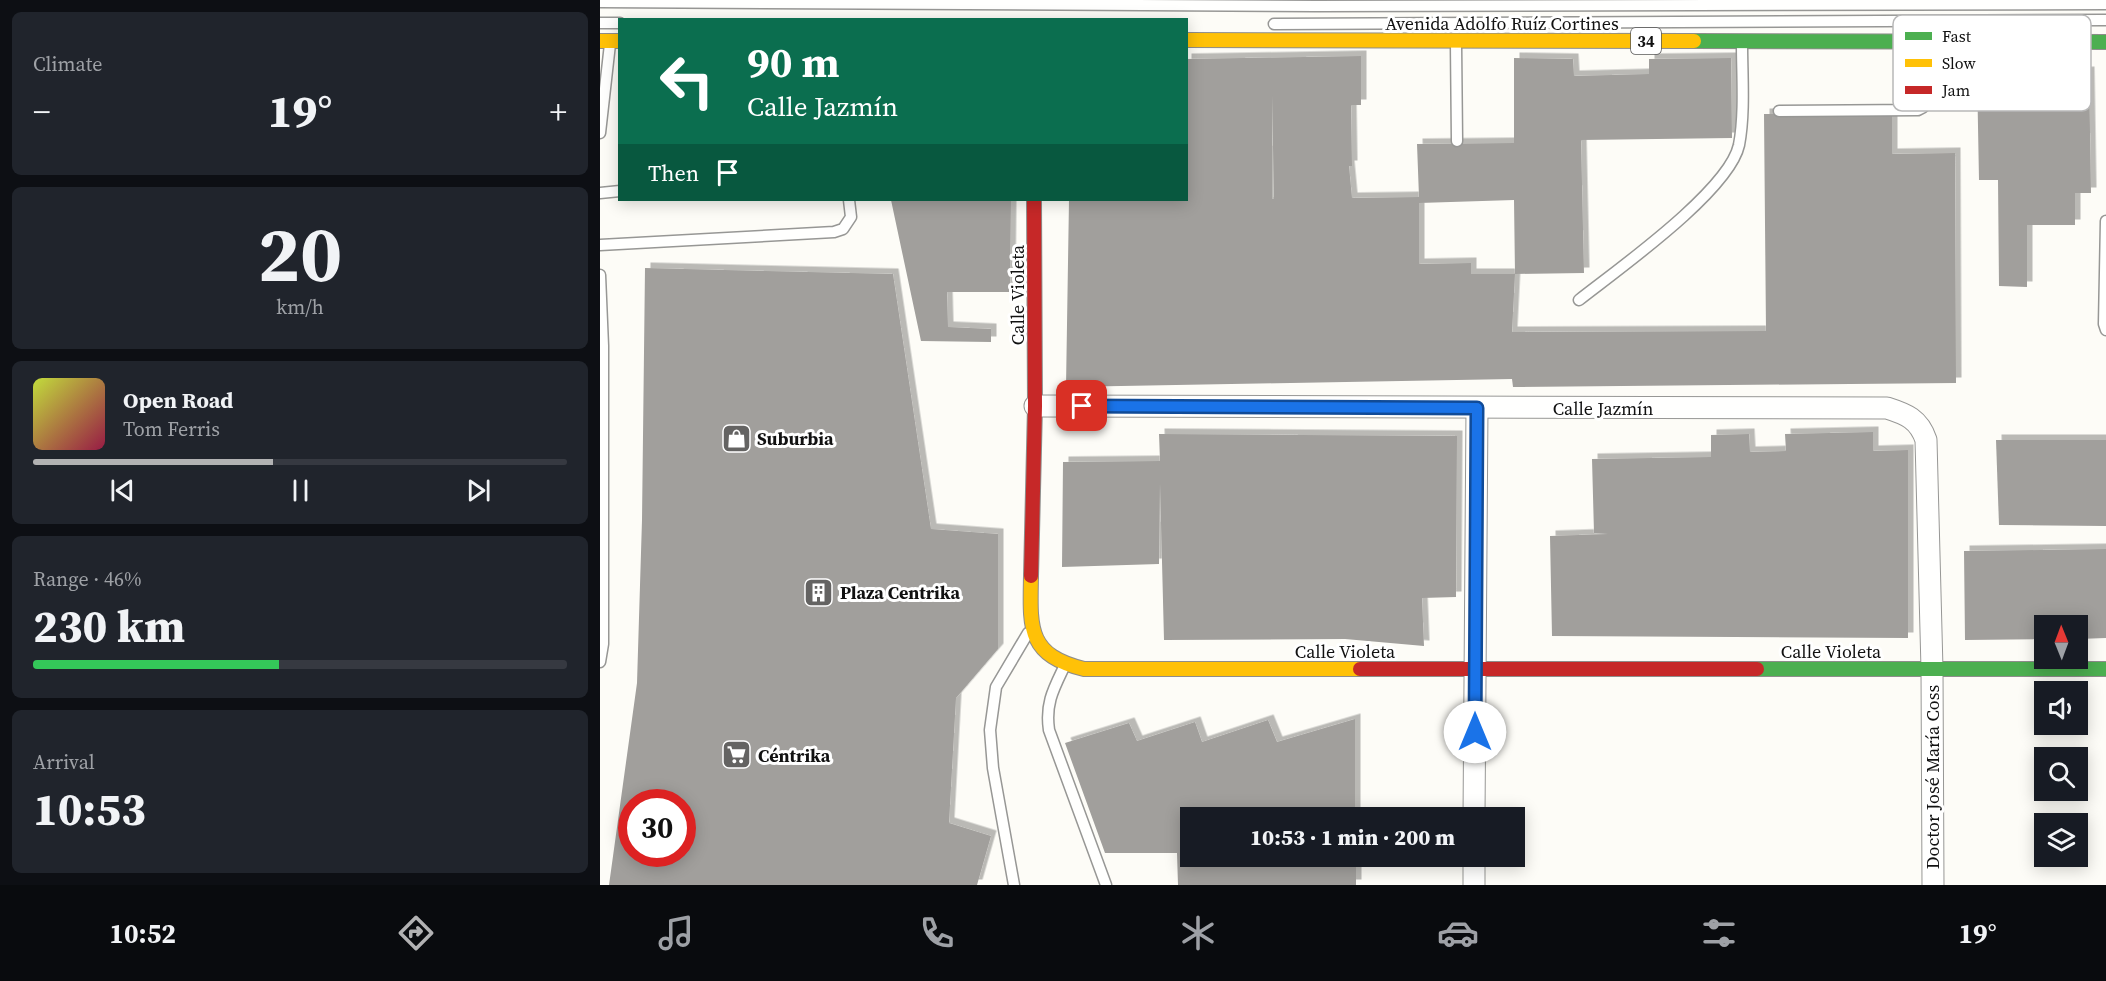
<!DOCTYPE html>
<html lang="en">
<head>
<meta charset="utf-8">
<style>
  :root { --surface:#171b24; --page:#20242c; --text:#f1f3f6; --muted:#9ea1a6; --line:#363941; --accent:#b2b2b3 }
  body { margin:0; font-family:"Source Serif 4",serif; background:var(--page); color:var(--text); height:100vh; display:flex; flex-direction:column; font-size:22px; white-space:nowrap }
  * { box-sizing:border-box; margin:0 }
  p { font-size:20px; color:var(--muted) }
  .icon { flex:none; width:33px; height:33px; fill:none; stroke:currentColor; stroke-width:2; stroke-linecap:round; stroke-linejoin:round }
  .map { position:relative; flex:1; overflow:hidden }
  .panel { display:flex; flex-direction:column; gap:12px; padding:12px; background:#0d0f14; width:600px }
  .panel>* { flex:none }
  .hud { position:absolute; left:18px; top:18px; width:570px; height:183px; border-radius:0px; box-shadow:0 3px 15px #0003; background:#0b6e4f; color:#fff; overflow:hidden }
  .needle { width:39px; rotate:359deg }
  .controls { position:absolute; left:1434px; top:615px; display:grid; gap:12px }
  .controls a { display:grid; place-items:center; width:54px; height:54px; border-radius:0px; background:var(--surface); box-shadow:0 3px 15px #0003; font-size:30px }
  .speed { position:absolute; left:18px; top:789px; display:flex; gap:12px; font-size:30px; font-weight:700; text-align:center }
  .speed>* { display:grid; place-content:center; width:78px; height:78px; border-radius:50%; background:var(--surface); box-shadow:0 3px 15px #0003; line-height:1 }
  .speed .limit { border:9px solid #d22; background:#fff; color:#111 }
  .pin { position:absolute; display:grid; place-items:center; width:51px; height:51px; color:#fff; margin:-26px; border-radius:12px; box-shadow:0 3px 9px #0006 }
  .me { position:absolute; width:66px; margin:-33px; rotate:0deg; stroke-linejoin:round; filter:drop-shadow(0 0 4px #0008) }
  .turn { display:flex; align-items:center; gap:21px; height:126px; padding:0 30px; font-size:27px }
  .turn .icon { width:78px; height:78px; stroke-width:2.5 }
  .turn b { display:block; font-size:42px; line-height:51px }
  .then { display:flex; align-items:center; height:57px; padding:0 30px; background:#0003; gap:12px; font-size:22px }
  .big { font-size:45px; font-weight:800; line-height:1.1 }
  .panel .widget { flex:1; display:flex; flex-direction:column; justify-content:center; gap:9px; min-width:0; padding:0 21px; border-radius:9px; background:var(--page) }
  .panel .dial { align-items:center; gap:0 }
  .dial b { font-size:78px; line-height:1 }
  .song { display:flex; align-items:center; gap:18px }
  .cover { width:72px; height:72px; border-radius:9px; background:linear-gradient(135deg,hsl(70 70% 55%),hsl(340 70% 35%)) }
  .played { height:6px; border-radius:3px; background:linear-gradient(90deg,var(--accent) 45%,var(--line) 45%) }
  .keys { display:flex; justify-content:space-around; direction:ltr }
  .heat { display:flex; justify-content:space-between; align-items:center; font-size:33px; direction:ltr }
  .charge { height:9px; border-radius:4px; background:linear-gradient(90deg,#34c759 46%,var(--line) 0) }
  .trip { position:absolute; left:580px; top:807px; width:345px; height:60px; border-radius:0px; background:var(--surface); box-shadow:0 3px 15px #0003; font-weight:800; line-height:60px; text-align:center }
  .menu { display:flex; height:96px; justify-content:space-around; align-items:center; background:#090b0e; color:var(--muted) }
  .menu .icon { width:42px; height:42px }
  .menu .current { color:var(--accent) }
  .menu b { font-size:27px; color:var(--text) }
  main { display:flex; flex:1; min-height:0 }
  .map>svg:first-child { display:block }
</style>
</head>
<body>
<main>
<section class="panel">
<div class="widget"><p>Climate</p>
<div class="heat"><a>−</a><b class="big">19°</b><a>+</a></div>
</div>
<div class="widget dial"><b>20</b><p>km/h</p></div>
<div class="widget">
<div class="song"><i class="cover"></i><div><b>Open Road</b><p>Tom Ferris</p></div></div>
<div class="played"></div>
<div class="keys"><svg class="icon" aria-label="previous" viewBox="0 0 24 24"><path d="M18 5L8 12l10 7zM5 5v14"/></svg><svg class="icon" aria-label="pause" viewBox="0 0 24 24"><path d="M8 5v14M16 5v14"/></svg><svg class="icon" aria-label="next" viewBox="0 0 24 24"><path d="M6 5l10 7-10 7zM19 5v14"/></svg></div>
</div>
<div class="widget"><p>Range · 46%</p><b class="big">230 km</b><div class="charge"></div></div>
<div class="widget"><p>Arrival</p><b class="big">10:53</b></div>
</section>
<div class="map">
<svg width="1506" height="885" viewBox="0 0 1506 885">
  <defs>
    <filter id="shadow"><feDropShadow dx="5.5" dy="-5.5" stdDeviation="0" flood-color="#0004"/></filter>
  </defs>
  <rect width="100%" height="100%" fill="#fdfcf7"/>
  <g fill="#a19f9c" fill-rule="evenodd" filter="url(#shadow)">
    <path d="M761 56V105H751L752 166H749L752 198 819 197 817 144 914 143V58L973 59 974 76 1049 74V59L1131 58 1132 138 981 140 984 273 915 274 912 332 1166 331 1164 114 1292 113V154L1355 153 1356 383 913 387 912 379 466 387 469 200H586V59ZM672 95 674 199H672ZM914 200 915 274H871V263L819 264V203Z"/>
    <polygon points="1489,72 1491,193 1475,193 1475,225 1427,225 1427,287 1399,286 1398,180 1379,180 1377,73 1395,73 1401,81 1467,81 1473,73"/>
    <polygon points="291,200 411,200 410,292 347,292 348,327 391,329 391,342 321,341"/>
    <path d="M45 268 293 274 331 529 398 534V649L356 698 349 823 391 836 377 885H9L37 683 42 520ZM32 802H82V854H32Z"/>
    <polygon points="1273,432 1273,451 1308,450 1308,638 952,636 950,536 1008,534 994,533 992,459 1111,457 1111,435 1149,434 1150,452 1186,451 1185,434"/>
    <polygon points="559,434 857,436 856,597 822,598 824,646 745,639 564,640 560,483 559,564 462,567 463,462 560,461"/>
    <polygon points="1396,440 1506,440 1506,526 1399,525"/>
    <polygon points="1506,549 1506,638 1478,639 1478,626 1444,626 1444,639 1365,640 1364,551"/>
    <polygon points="755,719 755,818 591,818 591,856 756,856 756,885 578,885 577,853 505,853 465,743 529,723 537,741 595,722 602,742 668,720 677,742"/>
  </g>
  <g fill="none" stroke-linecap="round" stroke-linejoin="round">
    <defs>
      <g id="lane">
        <polyline points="0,2 716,6 1506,4"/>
        <polyline points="0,23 20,23"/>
        <polyline points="674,24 1506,20"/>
        <polyline points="856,44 857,141"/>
        <path d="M1179 111 1318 110C1325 107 1328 104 1331 96V45"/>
        <polyline points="0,133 10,44"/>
        <polyline points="0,193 20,191"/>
        <polyline points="1506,221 1504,324 1506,330"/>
        <polyline points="0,245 234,232 243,229 251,217 249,200"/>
        <polyline points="0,275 3,346 3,644 0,662"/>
        <path d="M979 300C1017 270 1129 191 1139 145 1145 114 1142 75 1142 44"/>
        <path d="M465 665C454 688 445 703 449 730L506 885"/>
        <polyline points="414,885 393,768 390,730 396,687 428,633"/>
      </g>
      <g id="street">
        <path d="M435 406 1287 408C1306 414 1319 419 1326 440L1332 669 1333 885"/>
        <polyline points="874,818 877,408"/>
        <polyline points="874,885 874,856"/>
      </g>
      <g id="fast">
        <polyline points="1094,41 1506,42"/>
        <polyline points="1157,669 1506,669"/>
      </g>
      <g id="slow">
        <polyline points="586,40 1094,41"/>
        <polyline points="0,41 20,41"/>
        <path d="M431 576C430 628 427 655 484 669H760"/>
      </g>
      <g id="jam">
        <polyline points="431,576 435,406 434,200"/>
        <polyline points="760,669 1157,669"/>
      </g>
    </defs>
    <use href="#lane" stroke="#979795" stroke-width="13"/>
    <use href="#street" stroke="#979795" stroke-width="23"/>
    <use href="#fast" stroke="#8e8d8b" stroke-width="16"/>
    <use href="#slow" stroke="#8e8d8b" stroke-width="16"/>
    <use href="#jam" stroke="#8e8d8b" stroke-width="16"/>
    <use href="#lane" stroke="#fffffe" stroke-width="10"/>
    <use href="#street" stroke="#fffffe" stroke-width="21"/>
    <use href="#fast" stroke="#4caf50" stroke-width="14"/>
    <use href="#slow" stroke="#ffc107" stroke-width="14"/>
    <use href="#jam" stroke="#c62828" stroke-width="14"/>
  </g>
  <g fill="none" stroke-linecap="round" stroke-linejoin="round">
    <defs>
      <polyline id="route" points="482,406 877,408 875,732"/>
    </defs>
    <use href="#route" stroke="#114b97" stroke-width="15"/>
    <use href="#route" stroke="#1a73e8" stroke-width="10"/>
  </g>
  <defs>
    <symbol id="shop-square" viewBox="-11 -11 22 22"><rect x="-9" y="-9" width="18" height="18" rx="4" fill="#646362" stroke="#fff"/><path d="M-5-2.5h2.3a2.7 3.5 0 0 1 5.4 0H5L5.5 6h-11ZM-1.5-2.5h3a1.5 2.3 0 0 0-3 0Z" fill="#fff"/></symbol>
    <symbol id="building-square" viewBox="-11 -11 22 22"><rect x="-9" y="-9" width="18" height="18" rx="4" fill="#646362" stroke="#fff"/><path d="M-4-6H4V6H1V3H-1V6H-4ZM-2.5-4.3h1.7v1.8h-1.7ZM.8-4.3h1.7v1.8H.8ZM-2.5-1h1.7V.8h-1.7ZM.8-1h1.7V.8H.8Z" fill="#fff"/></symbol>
    <symbol id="supermarket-square" viewBox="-11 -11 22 22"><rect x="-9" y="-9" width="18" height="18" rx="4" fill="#646362" stroke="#fff"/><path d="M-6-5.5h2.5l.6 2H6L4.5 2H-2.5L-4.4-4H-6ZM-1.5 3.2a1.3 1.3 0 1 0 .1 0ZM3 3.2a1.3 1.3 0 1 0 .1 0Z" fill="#fff"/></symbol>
  </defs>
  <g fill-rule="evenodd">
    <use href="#shop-square" x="120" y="422" width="33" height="33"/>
    <use href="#building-square" x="202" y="576" width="33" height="33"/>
    <use href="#supermarket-square" x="120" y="738" width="33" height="33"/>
  </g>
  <g text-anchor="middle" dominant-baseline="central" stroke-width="6" stroke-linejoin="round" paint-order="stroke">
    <rect fill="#fff" stroke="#585858" stroke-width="1.5" x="1031" y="28" width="30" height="26" rx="4.5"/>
    <g font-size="16" font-weight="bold" fill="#111">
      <text x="1046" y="41">34</text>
    </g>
    <g font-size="18" fill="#111" stroke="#fff">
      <text x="902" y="23">Avenida Adolfo Ruíz Cortines</text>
      <text transform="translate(417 295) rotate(-90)">Calle Violeta</text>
      <text x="1003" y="408">Calle Jazmín</text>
      <text x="745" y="651">Calle Violeta</text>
      <text x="1231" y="651">Calle Violeta</text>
      <text transform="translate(1332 777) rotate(-90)">Doctor José María Coss</text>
    </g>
    <g font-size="18" font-weight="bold" fill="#111" stroke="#fff" text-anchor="start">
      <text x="157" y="438">Suburbia</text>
      <text x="240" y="592">Plaza Centrika</text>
      <text x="158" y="755">Céntrika</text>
    </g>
  </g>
  <rect x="1293" y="15" width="198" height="96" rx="9" fill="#fff" stroke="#b8b8b8" stroke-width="1.5"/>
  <rect x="1305" y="32" width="27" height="8" fill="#4caf50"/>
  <rect x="1305" y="59" width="27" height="8" fill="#ffc107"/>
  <rect x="1305" y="86" width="27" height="8" fill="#c62828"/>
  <g font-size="16" fill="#111">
    <text x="1342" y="42">Fast</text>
    <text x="1342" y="69">Slow</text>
    <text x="1342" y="96">Jam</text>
  </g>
</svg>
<div class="controls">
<a><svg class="needle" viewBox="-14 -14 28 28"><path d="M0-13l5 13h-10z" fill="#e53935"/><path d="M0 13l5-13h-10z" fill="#9ea1a6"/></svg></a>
<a><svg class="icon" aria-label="sound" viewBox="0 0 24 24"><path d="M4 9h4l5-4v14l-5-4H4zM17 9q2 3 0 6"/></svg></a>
<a><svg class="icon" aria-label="search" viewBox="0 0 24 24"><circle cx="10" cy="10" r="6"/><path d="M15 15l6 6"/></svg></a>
<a><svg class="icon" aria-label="layers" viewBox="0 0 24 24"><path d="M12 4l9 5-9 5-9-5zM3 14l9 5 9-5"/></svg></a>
</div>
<div class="speed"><div class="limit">30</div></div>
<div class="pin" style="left:482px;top:406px;background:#d93025"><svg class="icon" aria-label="arrive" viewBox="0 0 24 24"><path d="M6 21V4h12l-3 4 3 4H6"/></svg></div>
<svg class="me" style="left:875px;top:732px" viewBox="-20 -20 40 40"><circle r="19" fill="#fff"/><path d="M0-13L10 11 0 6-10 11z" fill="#1a73e8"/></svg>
<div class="trip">10:53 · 1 min · 200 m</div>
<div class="hud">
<div class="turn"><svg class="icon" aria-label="left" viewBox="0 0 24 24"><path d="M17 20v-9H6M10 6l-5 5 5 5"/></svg><div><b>90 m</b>Calle Jazmín</div></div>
<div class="then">Then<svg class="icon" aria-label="arrive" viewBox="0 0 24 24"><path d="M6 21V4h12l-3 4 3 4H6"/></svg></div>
</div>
</div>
</main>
<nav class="menu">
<b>10:52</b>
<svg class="icon current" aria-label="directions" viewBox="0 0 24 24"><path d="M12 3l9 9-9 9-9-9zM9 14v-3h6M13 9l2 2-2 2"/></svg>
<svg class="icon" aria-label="music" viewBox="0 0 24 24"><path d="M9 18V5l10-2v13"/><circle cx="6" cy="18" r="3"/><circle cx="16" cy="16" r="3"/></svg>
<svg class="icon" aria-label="phone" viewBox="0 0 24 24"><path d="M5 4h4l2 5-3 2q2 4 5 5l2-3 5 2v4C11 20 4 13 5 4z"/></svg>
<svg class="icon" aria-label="climate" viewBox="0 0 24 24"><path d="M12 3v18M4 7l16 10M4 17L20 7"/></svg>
<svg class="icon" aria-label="car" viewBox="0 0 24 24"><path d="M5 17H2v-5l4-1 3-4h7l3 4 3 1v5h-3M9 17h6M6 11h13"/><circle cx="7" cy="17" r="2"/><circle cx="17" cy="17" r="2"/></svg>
<svg class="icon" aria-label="filters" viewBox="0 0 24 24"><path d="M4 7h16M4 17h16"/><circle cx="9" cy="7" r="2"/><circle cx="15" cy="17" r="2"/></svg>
<b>19°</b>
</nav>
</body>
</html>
